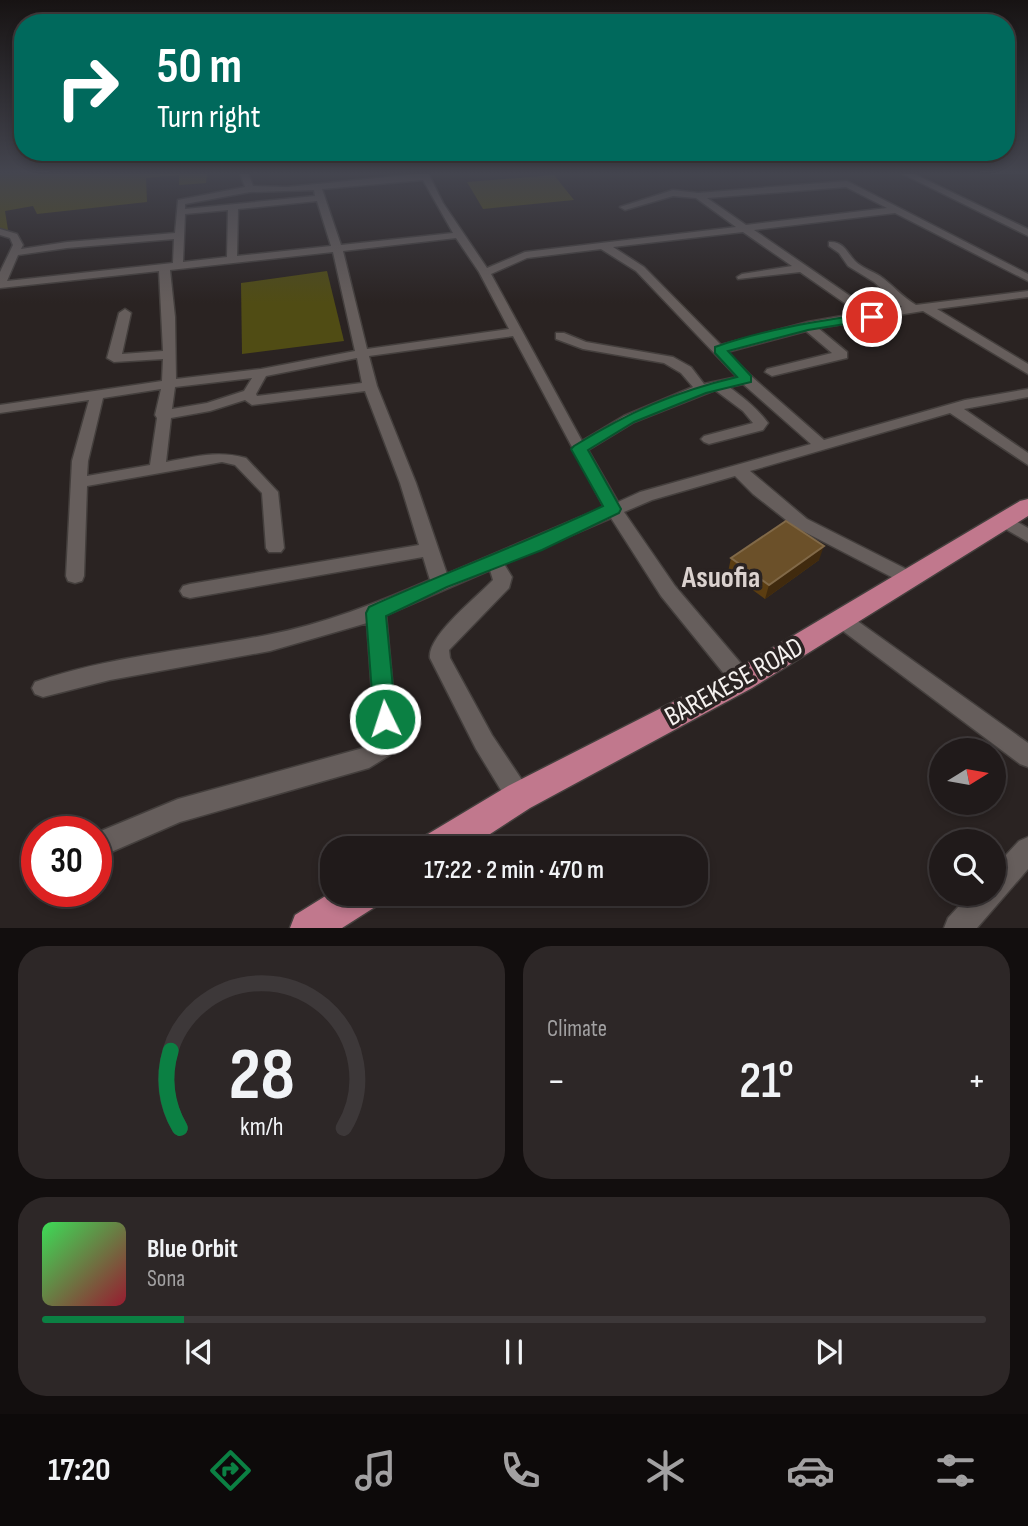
<!DOCTYPE html>
<html lang="en">
<head>
<meta charset="utf-8">
<style>
  :root { --surface:#201a1a; --page:#2d2727; --text:#f1f3f6; --muted:#a2a1a2; --line:#3d3839; --accent:#0b8043 }
  body { margin:0; font-family:"Sofia Sans Condensed",sans-serif; background:var(--page); color:var(--text); height:100vh; display:flex; flex-direction:column; font-size:26px; white-space:nowrap }
  * { box-sizing:border-box; margin:0 }
  p { font-size:23px; color:var(--muted) }
  .icon { flex:none; width:38px; height:38px; fill:none; stroke:currentColor; stroke-width:2; stroke-linecap:round; stroke-linejoin:round }
  .map { position:relative; height:928px; overflow:hidden }
  .sheet { display:flex; flex-direction:column; gap:18px; padding:18px; background:#120e0e; flex:1 }
  .sheet>* { flex:none }
  .hud { position:absolute; left:14px; top:14px; width:1001px; height:147px; border-radius:28px; box-shadow:0 4px 10px #0003,0 0 0 2px var(--line); background:#00695c; color:#fff; overflow:hidden }
  .needle { width:46px; rotate:79deg }
  .buttons { position:absolute; left:929px; top:738px; display:grid; gap:14px }
  .buttons a { display:grid; place-items:center; width:77px; height:77px; border-radius:50%; background:var(--surface); box-shadow:0 4px 10px #0003,0 0 0 2px var(--line); font-size:35px }
  .speed { position:absolute; left:21px; top:816px; display:flex; gap:14px; font-size:35px; font-weight:700; text-align:center }
  .speed>* { display:grid; place-content:center; width:91px; height:91px; border-radius:50%; background:var(--surface); box-shadow:0 4px 10px #0003,0 0 0 2px var(--line); line-height:1 }
  .speed .limit { border:10px solid #d22; background:#fff; color:#111 }
  .pin { position:absolute; display:grid; place-items:center; width:60px; height:60px; color:#fff; margin:-30px; border:4px solid #fff; border-radius:50%; box-shadow:0 2px 7px #0007 }
  .me { position:absolute; width:77px; margin:-38px; rotate:356deg; stroke-linejoin:round; filter:drop-shadow(0 0 5px #0008) }
  .turn { display:flex; align-items:center; gap:24px; height:147px; padding:0 28px; font-size:32px }
  .turn .icon { width:91px; height:91px; stroke-width:2.5 }
  .turn b { display:block; font-size:49px; line-height:60px }
  .big { font-size:52px; font-weight:600; line-height:1.1 }
  .sheet .tile { flex:1; display:flex; flex-direction:column; justify-content:center; gap:10px; min-width:0; padding:0 24px; border-radius:28px; background:var(--page) }
  .sheet .dial { align-items:center; gap:0 }
  .dial svg { height:182px; overflow:visible; fill:none; stroke:var(--line); stroke-width:7; stroke-linecap:round; text-anchor:middle }
  .dial text { fill:var(--text); stroke:none }
  .song { display:flex; align-items:center; gap:21px }
  .cover { width:84px; height:84px; border-radius:10px; background:linear-gradient(135deg,hsl(130 70% 55%),hsl(350 70% 35%)) }
  .played { height:7px; border-radius:4px; background:linear-gradient(90deg,var(--accent) 15%,var(--line) 15%) }
  .keys { display:flex; justify-content:space-around; direction:ltr }
  .heat { display:flex; justify-content:space-between; align-items:center; font-size:38px; direction:ltr }
  .sheet .tiles { flex:1; display:grid; gap:18px; grid-template-columns:1fr 1fr }
  .tile:last-child { grid-column:span 2 }
  .trip { position:absolute; left:320px; top:836px; width:388px; height:70px; border-radius:28px; background:var(--surface); box-shadow:0 4px 10px #0003,0 0 0 2px var(--line); font-weight:600; line-height:70px; text-align:center }
  .menu { display:flex; height:112px; justify-content:space-around; align-items:center; background:#0d0a0a; color:var(--muted) }
  .menu .icon { width:49px; height:49px }
  .menu .on { color:var(--accent) }
  .menu b { font-size:32px; color:var(--text) }
  .map>svg:first-child { display:block }
</style>
</head>
<body>
<div class="map">
<svg width="1028" height="928" viewBox="0 0 1028 928">
  <rect width="100%" height="100%" fill="#2a2322"/>
  <g fill="#504c14">
    <polygon points="0,173 207,173 206,183 179,185 179,175 146,178 147,202 37,214 33,206 5,211 8,230 0,230"/>
    <polygon points="554,175 574,200 483,209 467,182"/>
    <polygon points="327,271 344,341 242,354 241,283"/>
  </g>
  <g fill="none" stroke-linecap="round" stroke-linejoin="round">
    <defs>
      <g id="minor">
        <path d="M240 173H248L253 186 287 187 428 173 443 203 487 268 525 252 736 227 696 198 673 196 625 210 620 207 673 190 698 193 847 181 1028 274V281L895 213 754 230 872 311 902 307 874 282 848 266 839 253 829 246V242C844 241 847 253 855 261 862 268 872 271 880 276 893 285 902 297 916 305L1028 291V297L937 309 1028 364V374L923 311 818 328 847 352V358L772 376 765 372 767 369 832 353 806 331 727 352 751 376 824 440 965 400 1028 389V397L964 409 1028 453V465L950 413 750 471 807 519 916 574 918 579 916 584 909 586 795 527 753 494 735 476 652 500 624 512 675 586 750 674 753 680 750 686 742 689 734 686 661 596 611 518 504 564 512 577 509 588 449 650 450 658 492 735 528 789 531 797 528 805 519 809 510 805 476 749 430 658C427 636 477 597 493 580L490 570 386 615 397 735 390 755 369 768 180 822 102 856 96 853V833L178 799 363 748 373 742 375 735 367 623 270 651 110 680 43 697 35 694 32 688 35 682C110 656 191 650 267 635 324 624 377 603 430 580L423 557 190 598 183 596 180 591 183 586 190 584 419 545 400 483 365 391 252 405 245 400 210 411 171 418 166 462C195 457 216 450 246 458L278 492 284 548 281 552H269L266 548 262 493 235 465 222 462 87 486 84 576 82 581 75 583 68 581 66 576 72 461 89 400 0 413V405L162 381 163 359 114 362 107 358 119 313 125 309 131 313 122 354 163 351 159 271 0 288V272L13 245 10 238 0 235V229L17 234 23 245 21 249 67 242 175 233 178 200 245 187ZM423 180 453 233 341 245 322 189ZM846 187 887 208 746 225 707 198ZM314 190 315 196 185 209V204L250 192ZM317 201 331 246 237 256 238 209ZM228 210 227 257 183 262 185 214ZM743 232 792 266 742 274 737 277 738 279 800 272 859 313 808 322 721 345 644 267 613 247ZM456 238 479 272 509 329 367 349 343 251ZM174 239 173 263 7 281 18 255 67 248ZM601 249 636 271 737 377 704 384 691 367 673 357 586 342 564 333H556V339L583 349 664 363 681 373 693 387 624 416 582 441 491 274 527 258ZM333 252 355 351 261 369 176 379 175 317 170 270ZM513 336 604 507 447 574 416 483 377 386 369 356ZM357 358 362 383 257 396 256 394 266 376ZM252 378 244 391 207 403 172 409 175 387ZM743 384 811 444 640 492 618 502 588 450 634 422 715 390 743 411 753 423 704 436 701 439 704 442 709 444 763 430 768 423C757 408 744 398 729 387ZM161 389 155 415 157 418 150 465 87 476 88 461 103 398Z"/>
        <polygon points="901,173 912,173 1028,229 1028,236"/>
        <polygon points="1003,514 1028,528 1028,542 997,524 994,520 997,516"/>
        <polygon points="842,612 849,615 1028,743 1028,767 1020,764 835,625 832,620 835,615"/>
        <polygon points="1028,837 1028,869 977,928 944,928 948,918 970,894 994,894 994,868 1019,841"/>
      </g>
      <g id="major">
        <polygon points="1028,499 1028,516 752,688 530,808 467,849 418,849 423,837 508,786 732,672 1020,501"/>
        <polygon points="332,892 332,894 380,894 375,907 342,928 290,928 295,915"/>
      </g>
    </defs>
    <use href="#minor" stroke="#443f3d" stroke-width="3"/>
    <use href="#major" stroke="#443f3d" stroke-width="3"/>
    <use href="#minor" fill="#665e5c" fill-rule="evenodd"/>
    <use href="#major" fill="#c1788d" fill-rule="evenodd"/>
  </g>
  <polygon fill="#5b3d11" points="731,558 819,560 765,599 728,572"/>
  <polygon fill="#402a0e" points="824,546 819,560 765,599 769,585"/>
  <polygon fill="#6b5029" stroke="#816948" stroke-width="2" points="786,521 824,546 769,585 731,558"/>
  <linearGradient id="sky" x2="0" y2="1"><stop stop-color="#171313"/><stop offset="0.57" stop-color="#44454f"/><stop offset="1" stop-color="#44454f" stop-opacity="0"/></linearGradient>
  <rect width="1028" height="303" fill="url(#sky)"/>
  <path fill="#0b8043" stroke="#07532c" stroke-width="2" d="M872 313 878 317 876 319 808 330 728 351 751 376V382L706 393 634 422 588 450 621 509 619 513 542 550 447 587 386 616 396 719 393 726 385 728 377 726 374 719 366 613 369 607C446 572 526 543 603 506L571 449 574 446C629 412 674 392 737 377L715 353V347C766 329 818 321 872 313Z"/>
  <g text-anchor="middle" dominant-baseline="central" stroke-width="7" stroke-linejoin="round" paint-order="stroke">
    <g font-size="28" fill="#f5f1ef" stroke="#2a2322">
      <text transform="translate(734 682) rotate(-29)">BAREKESE ROAD</text>
    </g>
    <g font-size="30" font-weight="bold" fill="#dbd2cf" stroke="#2a2322">
      <text x="721" y="578">Asuofia</text>
    </g>
  </g>
</svg>
<div class="buttons">
<a><svg class="needle" viewBox="-14 -14 28 28"><path d="M0-13l5 13h-10z" fill="#e53935"/><path d="M0 13l5-13h-10z" fill="#a2a1a2"/></svg></a>
<a><svg class="icon" aria-label="search" viewBox="0 0 24 24"><circle cx="10" cy="10" r="6"/><path d="M15 15l6 6"/></svg></a>
</div>
<div class="speed"><div class="limit">30</div></div>
<div class="pin" style="left:872px;top:317px;background:#d93025"><svg class="icon" aria-label="arrive" viewBox="0 0 24 24"><path d="M6 21V4h12l-3 4 3 4H6"/></svg></div>
<svg class="me" style="left:385px;top:719px" viewBox="-20 -20 40 40"><circle r="17" fill="#0b8043" stroke="#fff" stroke-width="3"/><path d="M0-11L8 9 0 5-8 9z" fill="#fff"/></svg>
<div class="trip">17:22 · 2 min · 470 m</div>
<div class="hud">
<div class="turn"><svg class="icon" aria-label="right" viewBox="0 0 24 24"><path d="M7 20v-9h11M14 6l5 5-5 5"/></svg><div><b>50 m</b>Turn right</div></div>
</div>
</div>
<section class="sheet">
<div class="tiles">
<div class="tile dial"><svg viewBox="0 0 100 80">
<path d="M14 69A42 42 0 1 1 86 69"/>
<path d="M14 69A42 42 0 0 1 10 35" stroke="#0b8043"/>
<text x="50" y="56" font-size="32" font-weight="700">28</text>
<text x="50" y="72" font-size="11">km/h</text>
</svg></div>
<div class="tile"><p>Climate</p>
<div class="heat"><a>−</a><b class="big">21°</b><a>+</a></div>
</div>
<div class="tile">
<div class="song"><i class="cover"></i><div><b>Blue Orbit</b><p>Sona</p></div></div>
<div class="played"></div>
<div class="keys"><svg class="icon" aria-label="previous" viewBox="0 0 24 24"><path d="M18 5L8 12l10 7zM5 5v14"/></svg><svg class="icon" aria-label="pause" viewBox="0 0 24 24"><path d="M8 5v14M16 5v14"/></svg><svg class="icon" aria-label="next" viewBox="0 0 24 24"><path d="M6 5l10 7-10 7zM19 5v14"/></svg></div>
</div>
</div>
</section>
<nav class="menu">
<b>17:20</b>
<svg class="icon on" aria-label="directions" viewBox="0 0 24 24"><path d="M12 3l9 9-9 9-9-9zM9 14v-3h6M13 9l2 2-2 2"/></svg>
<svg class="icon" aria-label="music" viewBox="0 0 24 24"><path d="M9 18V5l10-2v13"/><circle cx="6" cy="18" r="3"/><circle cx="16" cy="16" r="3"/></svg>
<svg class="icon" aria-label="phone" viewBox="0 0 24 24"><path d="M5 4h4l2 5-3 2q2 4 5 5l2-3 5 2v4C11 20 4 13 5 4z"/></svg>
<svg class="icon" aria-label="climate" viewBox="0 0 24 24"><path d="M12 3v18M4 7l16 10M4 17L20 7"/></svg>
<svg class="icon" aria-label="car" viewBox="0 0 24 24"><path d="M5 17H2v-5l4-1 3-4h7l3 4 3 1v5h-3M9 17h6M6 11h13"/><circle cx="7" cy="17" r="2"/><circle cx="17" cy="17" r="2"/></svg>
<svg class="icon" aria-label="filters" viewBox="0 0 24 24"><path d="M4 7h16M4 17h16"/><circle cx="9" cy="7" r="2"/><circle cx="15" cy="17" r="2"/></svg>
</nav>
</body>
</html>
